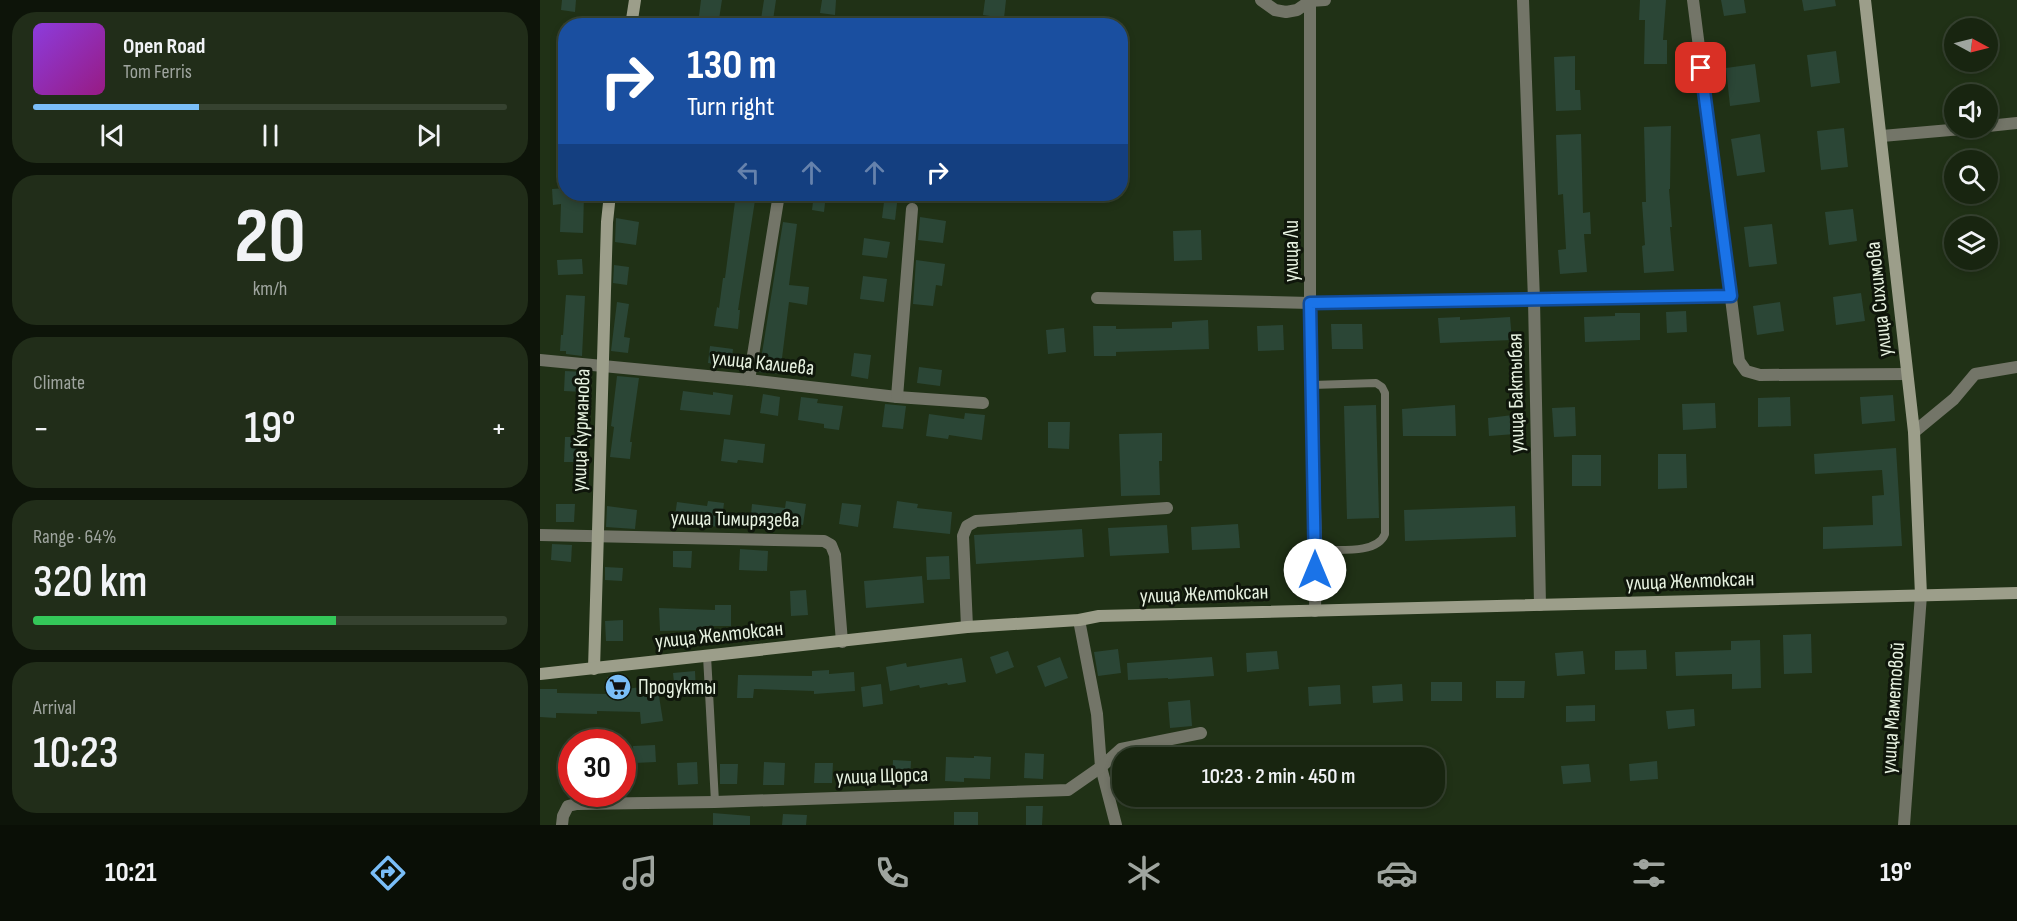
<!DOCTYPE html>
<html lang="en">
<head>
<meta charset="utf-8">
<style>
  :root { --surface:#182510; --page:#212d19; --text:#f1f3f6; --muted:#9fa59f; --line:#364230; --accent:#7abef8 }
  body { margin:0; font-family:"Sofia Sans Condensed",sans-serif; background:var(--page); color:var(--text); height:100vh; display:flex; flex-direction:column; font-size:22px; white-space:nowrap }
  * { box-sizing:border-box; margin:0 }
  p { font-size:20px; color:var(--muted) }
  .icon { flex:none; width:33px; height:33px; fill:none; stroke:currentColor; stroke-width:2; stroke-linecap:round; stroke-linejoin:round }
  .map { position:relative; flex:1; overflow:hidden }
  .drawer { display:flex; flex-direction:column; gap:12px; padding:12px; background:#0d1409; width:540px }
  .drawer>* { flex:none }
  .hud { position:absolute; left:18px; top:18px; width:570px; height:183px; border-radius:24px; box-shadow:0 3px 9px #0003,0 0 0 2px var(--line); background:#1a4fa0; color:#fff; overflow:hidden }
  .needle { width:39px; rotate:97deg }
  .controls { position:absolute; left:1404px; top:18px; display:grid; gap:12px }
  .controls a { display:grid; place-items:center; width:54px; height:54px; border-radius:50%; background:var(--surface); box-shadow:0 3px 9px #0003,0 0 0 2px var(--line); font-size:30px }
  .speed { position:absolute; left:18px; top:729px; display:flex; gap:12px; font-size:30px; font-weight:700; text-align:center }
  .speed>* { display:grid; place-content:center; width:78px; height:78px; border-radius:50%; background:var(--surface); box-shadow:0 3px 9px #0003,0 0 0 2px var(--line); line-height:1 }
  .speed .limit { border:9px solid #d22; background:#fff; color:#111 }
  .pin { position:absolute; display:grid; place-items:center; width:51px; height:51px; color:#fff; margin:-26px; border-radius:12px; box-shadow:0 3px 9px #0006 }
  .me { position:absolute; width:66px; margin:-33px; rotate:0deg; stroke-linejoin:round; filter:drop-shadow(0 0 4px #0008) }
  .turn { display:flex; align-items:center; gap:21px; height:126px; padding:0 30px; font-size:27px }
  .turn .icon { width:78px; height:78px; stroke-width:2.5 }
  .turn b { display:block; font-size:42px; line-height:51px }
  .lanes { display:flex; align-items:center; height:57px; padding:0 30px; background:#0003; justify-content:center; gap:30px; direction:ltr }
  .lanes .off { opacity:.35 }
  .big { font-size:45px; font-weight:600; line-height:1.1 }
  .drawer .tile { flex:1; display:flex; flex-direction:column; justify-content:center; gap:9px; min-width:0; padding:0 21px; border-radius:24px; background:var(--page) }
  .drawer .dial { align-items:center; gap:0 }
  .dial b { font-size:78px; line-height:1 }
  .song { display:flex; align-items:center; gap:18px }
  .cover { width:72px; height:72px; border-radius:9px; background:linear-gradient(135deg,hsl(270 70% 55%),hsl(310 70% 35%)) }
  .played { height:6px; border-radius:3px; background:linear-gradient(90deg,var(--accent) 35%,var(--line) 35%) }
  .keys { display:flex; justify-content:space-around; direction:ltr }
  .heat { display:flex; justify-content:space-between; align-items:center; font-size:33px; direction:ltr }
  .charge { height:9px; border-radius:4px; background:linear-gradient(90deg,#34c759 64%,var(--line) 0) }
  .trip { position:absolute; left:572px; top:747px; width:333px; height:60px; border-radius:24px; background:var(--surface); box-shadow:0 3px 9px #0003,0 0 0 2px var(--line); font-weight:600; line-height:60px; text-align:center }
  .tab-bar { display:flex; height:96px; justify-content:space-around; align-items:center; background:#0a0f06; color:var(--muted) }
  .tab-bar .icon { width:42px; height:42px }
  .tab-bar .selected { color:var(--accent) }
  .tab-bar b { font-size:27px; color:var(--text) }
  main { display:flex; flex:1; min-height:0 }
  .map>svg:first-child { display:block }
</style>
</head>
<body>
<main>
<section class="drawer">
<div class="tile">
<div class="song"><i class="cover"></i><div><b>Open Road</b><p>Tom Ferris</p></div></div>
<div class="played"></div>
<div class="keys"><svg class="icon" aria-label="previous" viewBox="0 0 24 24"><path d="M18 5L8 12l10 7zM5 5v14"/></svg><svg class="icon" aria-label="pause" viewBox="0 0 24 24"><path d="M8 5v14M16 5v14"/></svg><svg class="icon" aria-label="next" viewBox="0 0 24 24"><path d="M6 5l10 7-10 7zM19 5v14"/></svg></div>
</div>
<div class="tile dial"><b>20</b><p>km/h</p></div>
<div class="tile"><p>Climate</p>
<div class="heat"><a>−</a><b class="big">19°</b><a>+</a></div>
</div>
<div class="tile"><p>Range · 64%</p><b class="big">320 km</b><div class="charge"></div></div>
<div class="tile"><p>Arrival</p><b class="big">10:23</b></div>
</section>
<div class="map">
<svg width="1477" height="825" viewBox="0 0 1477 825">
  <rect width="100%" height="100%" fill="#203116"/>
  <g fill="#2b4636">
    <polygon points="22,0 36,0 35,12 21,10"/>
    <polygon points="161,0 182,0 179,19 159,16"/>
    <polygon points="224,0 236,0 233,20 221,19"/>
    <polygon points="282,0 296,0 295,15 280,13"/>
    <polygon points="445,0 466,0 464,18 443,15"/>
    <polygon points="1100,0 1126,0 1123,40 1127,40 1127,64 1104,64 1105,20 1099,20"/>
    <polygon points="1181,0 1204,0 1206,13 1184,16"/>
    <polygon points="1262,0 1295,0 1296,6 1264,11"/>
    <polygon points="1296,51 1300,83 1271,87 1267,55"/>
    <polygon points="1035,56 1035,90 1040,90 1041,110 1016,111 1014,57"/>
    <polygon points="1215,64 1220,102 1190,106 1186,68"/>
    <polygon points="1131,126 1130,189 1129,189 1132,227 1130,227 1134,271 1104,273 1102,246 1105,245 1102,202 1106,202 1104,127"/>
    <polygon points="1304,128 1308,167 1281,170 1277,131"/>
    <polygon points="1041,134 1043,213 1050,212 1051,234 1044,234 1047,272 1020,274 1018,250 1026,249 1023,194 1018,195 1016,135"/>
    <polygon points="1220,134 1225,172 1197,176 1191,139"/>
    <polygon points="26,188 26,194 44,194 43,233 20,232 21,204 13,205 12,189"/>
    <polygon points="196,194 216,194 198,310 200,310 198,329 174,326 177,307 179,308 183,278 185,278"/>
    <polygon points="274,194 286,194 284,212 272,210"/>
    <polygon points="345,194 358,195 355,220 342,218"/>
    <polygon points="1313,209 1317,241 1289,245 1285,212"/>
    <polygon points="380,217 406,221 403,243 378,240"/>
    <polygon points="76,218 99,222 96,245 75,242"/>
    <polygon points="243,222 257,224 249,285 269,287 267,305 249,302 240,374 219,372"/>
    <polygon points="1232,224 1237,264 1209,267 1204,227"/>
    <polygon points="661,230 662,260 634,261 633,231"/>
    <polygon points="324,238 350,242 347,258 322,255"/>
    <polygon points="42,259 43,274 18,275 17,260"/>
    <polygon points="376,260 405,264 402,286 396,285 393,306 373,304"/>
    <polygon points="74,265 89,267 87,285 73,283"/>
    <polygon points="323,276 347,279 344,302 320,299"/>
    <polygon points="1321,293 1325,321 1296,325 1293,297"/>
    <polygon points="26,295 45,296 42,356 26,354 26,351 20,351 21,335 23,335"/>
    <polygon points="77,302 89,304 84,337 90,338 88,353 71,351"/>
    <polygon points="1240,302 1244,331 1217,335 1213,306"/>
    <polygon points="1146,311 1147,332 1127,333 1126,312"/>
    <polygon points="1075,313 1100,313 1100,340 1045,342 1044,317 1075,316"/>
    <polygon points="920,317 920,320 970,317 972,340 900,343 898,318"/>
    <polygon points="668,320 669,349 576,352 576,356 554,356 553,326 576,326 576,329 632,328 632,322"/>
    <polygon points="791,324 822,324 823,349 792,349"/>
    <polygon points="743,325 744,350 718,351 717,326"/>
    <polygon points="524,328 526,352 508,354 506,330"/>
    <polygon points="170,346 193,349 191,366 168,363"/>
    <polygon points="314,353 331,355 328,379 311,376"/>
    <polygon points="379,367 402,370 400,386 377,383"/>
    <polygon points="25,371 44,372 43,392 24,391"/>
    <polygon points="77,376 99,378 90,442 92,442 90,459 70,457 74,427 71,426"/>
    <polygon points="143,391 173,395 173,392 193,395 190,415 140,410"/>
    <polygon points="223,394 240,397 238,416 220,413"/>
    <polygon points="1353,395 1355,421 1322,424 1320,397"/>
    <polygon points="261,397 278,399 277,403 303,406 299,430 284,428 284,424 258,420"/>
    <polygon points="1250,397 1251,426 1218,427 1218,398"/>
    <polygon points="1175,403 1176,428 1143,430 1142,404"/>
    <polygon points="345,404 366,406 363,429 342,427"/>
    <polygon points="836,405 839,518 807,519 804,406"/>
    <polygon points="915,405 916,436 863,436 862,409"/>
    <polygon points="1035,407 1036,436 1014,437 1012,408"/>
    <polygon points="425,413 445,415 442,440 409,435 408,439 386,436 389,414 424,419"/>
    <polygon points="973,415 975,434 949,436 948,418"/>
    <polygon points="508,422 530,422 529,449 508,448"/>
    <polygon points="622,433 622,461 619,461 620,495 581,496 579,434"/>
    <polygon points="25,437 43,437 42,462 24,462"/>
    <polygon points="184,439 225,444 223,463 198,460 197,463 181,461"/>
    <polygon points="1356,448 1362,546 1283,549 1283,527 1333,525 1332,496 1344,495 1342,470 1275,474 1274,454"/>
    <polygon points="1118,454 1146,454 1147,488 1118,489"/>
    <rect x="1032" y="455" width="29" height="31"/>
    <polygon points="168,501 184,503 181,527 134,523 137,502 167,506"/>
    <polygon points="246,501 266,504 263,525 224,520 223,527 210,525 212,504 245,508"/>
    <polygon points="357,501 378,504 377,508 412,512 410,534 353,528"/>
    <polygon points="302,503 321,505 318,527 299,524"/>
    <polygon points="16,504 35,504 34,522 16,522"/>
    <polygon points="67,506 97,510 95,529 66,527"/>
    <polygon points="975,506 976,537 865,541 864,510"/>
    <polygon points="698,524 700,548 652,550 651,527"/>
    <polygon points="627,525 629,553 570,556 568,528"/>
    <polygon points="542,529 544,557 436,564 434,535"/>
    <polygon points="12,544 32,545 31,562 11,560"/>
    <polygon points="200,549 228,551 227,571 199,570"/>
    <polygon points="133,551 152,551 151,568 133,567"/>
    <polygon points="409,556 410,579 387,580 386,557"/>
    <polygon points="65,567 83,568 82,581 65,580"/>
    <polygon points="382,576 384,603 326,608 324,581"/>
    <polygon points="266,590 268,615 251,616 250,591"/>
    <polygon points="175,605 191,605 191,626 165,626 165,630 120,631 119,608 175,610"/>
    <polygon points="83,620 83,641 66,641 65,621"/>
    <polygon points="1271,634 1272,673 1244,674 1243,635"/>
    <polygon points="1220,640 1221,688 1192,689 1192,674 1136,676 1135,652 1191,650 1191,641"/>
    <polygon points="578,649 581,673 558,676 554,652"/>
    <polygon points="1106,650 1107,669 1075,670 1075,651"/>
    <polygon points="468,651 474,667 456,674 450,657"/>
    <polygon points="737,651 739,669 707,672 706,653"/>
    <polygon points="1043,651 1045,674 1017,676 1015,653"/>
    <polygon points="520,657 528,678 505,687 497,666"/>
    <polygon points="672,657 674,676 628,679 628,678 588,680 587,663"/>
    <polygon points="422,658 426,682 408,685 407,683 380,688 379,685 350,691 346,667 366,663 367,667"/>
    <polygon points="289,670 289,674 314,672 315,691 274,694 274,691 214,689 213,698 197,698 198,675 272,676 272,671"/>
    <polygon points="155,671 156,693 119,696 123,721 101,724 100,712 57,711 57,714 16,713 16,718 0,717 0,689 17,689 17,693 67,694 67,677 88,678 87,689 134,682 133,673"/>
    <polygon points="956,681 985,681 984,698 956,698"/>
    <rect x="891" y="682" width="31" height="19"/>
    <polygon points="341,684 343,704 323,707 321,687"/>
    <polygon points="862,684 863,701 833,703 832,686"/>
    <polygon points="800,685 801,704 769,706 768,687"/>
    <polygon points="650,700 652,726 630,728 628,702"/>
    <polygon points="1055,705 1055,721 1026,722 1026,706"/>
    <polygon points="1154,709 1155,726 1128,729 1126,711"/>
    <polygon points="115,745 116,762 94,763 93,746"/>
    <polygon points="485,753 504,754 503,779 484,778"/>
    <polygon points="434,756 451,757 450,779 424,778 424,782 405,781 406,757 434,758"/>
    <polygon points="353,760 371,761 370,781 352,780"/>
    <polygon points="1117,761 1118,779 1090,781 1089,764"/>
    <polygon points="157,762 158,784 138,785 137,763"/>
    <polygon points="224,762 245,763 244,785 223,785"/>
    <polygon points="275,763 293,763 292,783 274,783"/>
    <polygon points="180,764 198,764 197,784 180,784"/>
    <polygon points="1049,764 1051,782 1023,784 1021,766"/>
    <polygon points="486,806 503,806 502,825 486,825"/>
    <rect x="414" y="812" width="24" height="13"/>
    <polygon points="173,813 210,816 210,825 173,825"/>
    <polygon points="243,814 267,815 266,825 242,825"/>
  </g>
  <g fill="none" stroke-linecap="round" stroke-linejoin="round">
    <g stroke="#737568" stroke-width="8">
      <path d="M772 385 836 383 842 387 845 393V534C837 555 796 549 776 550"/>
      <polyline points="167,656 175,802"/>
    </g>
    <g stroke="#737568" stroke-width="12">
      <polyline points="721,0 735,10 746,12 757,10 770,1 785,0"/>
      <polyline points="770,0 770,303 776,550 775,611"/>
      <polyline points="983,0 994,300 1000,605"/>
      <polyline points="1153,0 1199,361 1206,371 1220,375 1367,374"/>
      <polyline points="1448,126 1477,123"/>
      <polyline points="1342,136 1433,128"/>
      <polyline points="557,298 770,303 1191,296"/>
      <polyline points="0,360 209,380 357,397 443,403"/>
      <polyline points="209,380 239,194"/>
      <polyline points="357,397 372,209"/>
      <polyline points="1374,432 1414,399 1435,374 1477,367"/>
      <polyline points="0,535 284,541 291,545 295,555 302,642"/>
      <polyline points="539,620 557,714 561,767 576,825"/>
      <polyline points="427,627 423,536 427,526 436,521 627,508"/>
      <polyline points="22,825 23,816 28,806 37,804 175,802 528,790 561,767 581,749 661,733"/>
      <polyline points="1364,825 1381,595"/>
    </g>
    <g stroke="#9c9e8a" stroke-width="12">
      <polyline points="1325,0 1374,432 1381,595"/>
      <polyline points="91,26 95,0"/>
      <polyline points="54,669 67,222 70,194"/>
      <polyline points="0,674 427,627 539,620 559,616 1477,593"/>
    </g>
  </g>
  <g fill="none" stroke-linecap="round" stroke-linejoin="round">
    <defs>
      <polyline id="route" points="775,570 770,303 1191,296 1161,68"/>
    </defs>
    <use href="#route" stroke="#114b97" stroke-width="15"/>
    <use href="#route" stroke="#1a73e8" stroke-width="10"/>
  </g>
  <defs>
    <symbol id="supermarket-disc" viewBox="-11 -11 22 22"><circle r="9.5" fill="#7abef8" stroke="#0f160b"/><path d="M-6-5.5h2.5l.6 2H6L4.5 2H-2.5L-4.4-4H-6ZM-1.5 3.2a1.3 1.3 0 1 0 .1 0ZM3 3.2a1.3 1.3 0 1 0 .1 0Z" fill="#111"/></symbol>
  </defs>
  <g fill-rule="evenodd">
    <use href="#supermarket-disc" x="63" y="672" width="30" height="30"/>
  </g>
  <g text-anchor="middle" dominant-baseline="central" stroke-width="6" stroke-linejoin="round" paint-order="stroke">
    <g font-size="21" fill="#e7f2e1" stroke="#0f160b">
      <text transform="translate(751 251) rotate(-90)">улица Ли</text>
      <text transform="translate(1339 299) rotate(-96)">улица Сихимова</text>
      <text transform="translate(223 363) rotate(6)">улица Калиева</text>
      <text transform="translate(976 393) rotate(-91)">улица Бактыбая</text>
      <text transform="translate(41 430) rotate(-88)">улица Курманова</text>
      <text transform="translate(195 519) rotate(1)">улица Тимирязева</text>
      <text transform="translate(1150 581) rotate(-2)">улица Желтоксан</text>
      <text transform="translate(664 594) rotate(-2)">улица Желтоксан</text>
      <text transform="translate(179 635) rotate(-6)">улица Желтоксан</text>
      <text transform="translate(1353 708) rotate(-86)">улица Маметовой</text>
      <text transform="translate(342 776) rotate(-2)">улица Щорса</text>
    </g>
    <g font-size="21" fill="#e7f2e1" stroke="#0f160b" text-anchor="start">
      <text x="98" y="687">Продукты</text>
    </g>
  </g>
</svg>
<div class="controls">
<a><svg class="needle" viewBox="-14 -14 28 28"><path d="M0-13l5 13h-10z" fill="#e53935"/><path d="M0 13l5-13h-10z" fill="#9fa59f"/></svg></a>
<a><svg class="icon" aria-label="sound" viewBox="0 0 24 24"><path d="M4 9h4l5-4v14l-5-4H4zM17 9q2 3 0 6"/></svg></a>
<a><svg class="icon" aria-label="search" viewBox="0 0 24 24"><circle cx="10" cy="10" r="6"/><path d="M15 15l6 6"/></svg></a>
<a><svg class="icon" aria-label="layers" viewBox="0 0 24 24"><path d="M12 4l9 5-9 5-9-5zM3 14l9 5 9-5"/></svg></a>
</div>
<div class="speed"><div class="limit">30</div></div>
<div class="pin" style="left:1161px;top:68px;background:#d93025"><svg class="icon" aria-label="arrive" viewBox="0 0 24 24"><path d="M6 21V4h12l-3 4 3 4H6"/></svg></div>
<svg class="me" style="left:775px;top:570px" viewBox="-20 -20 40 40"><circle r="19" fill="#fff"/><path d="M0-13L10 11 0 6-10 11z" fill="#1a73e8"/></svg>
<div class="trip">10:23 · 2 min · 450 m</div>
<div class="hud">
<div class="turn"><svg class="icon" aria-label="right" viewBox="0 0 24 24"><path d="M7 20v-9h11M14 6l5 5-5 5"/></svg><div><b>130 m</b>Turn right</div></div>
<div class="lanes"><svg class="icon off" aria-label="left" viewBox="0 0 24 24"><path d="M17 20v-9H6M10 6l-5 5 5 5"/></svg><svg class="icon off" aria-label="ahead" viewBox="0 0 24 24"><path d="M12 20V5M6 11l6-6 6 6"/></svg><svg class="icon off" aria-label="ahead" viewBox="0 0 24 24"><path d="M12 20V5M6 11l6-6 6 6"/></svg><svg class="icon" aria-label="right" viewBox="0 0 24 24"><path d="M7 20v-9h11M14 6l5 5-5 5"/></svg></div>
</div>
</div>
</main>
<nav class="tab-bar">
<b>10:21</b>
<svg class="icon selected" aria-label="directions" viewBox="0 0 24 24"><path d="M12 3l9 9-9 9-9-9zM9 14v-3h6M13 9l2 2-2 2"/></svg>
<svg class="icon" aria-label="music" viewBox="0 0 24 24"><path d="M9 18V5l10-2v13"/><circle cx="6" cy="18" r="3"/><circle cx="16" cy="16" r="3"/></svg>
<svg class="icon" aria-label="phone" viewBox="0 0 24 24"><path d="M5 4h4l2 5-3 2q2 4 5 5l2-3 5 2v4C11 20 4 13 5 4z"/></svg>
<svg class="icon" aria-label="climate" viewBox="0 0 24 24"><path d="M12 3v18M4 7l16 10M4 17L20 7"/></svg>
<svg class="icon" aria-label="car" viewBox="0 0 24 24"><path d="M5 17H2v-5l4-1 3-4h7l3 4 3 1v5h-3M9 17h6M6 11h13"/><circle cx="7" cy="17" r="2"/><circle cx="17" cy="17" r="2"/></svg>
<svg class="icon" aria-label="filters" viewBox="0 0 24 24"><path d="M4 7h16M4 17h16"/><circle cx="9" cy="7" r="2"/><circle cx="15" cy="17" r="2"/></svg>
<b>19°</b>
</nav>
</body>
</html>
